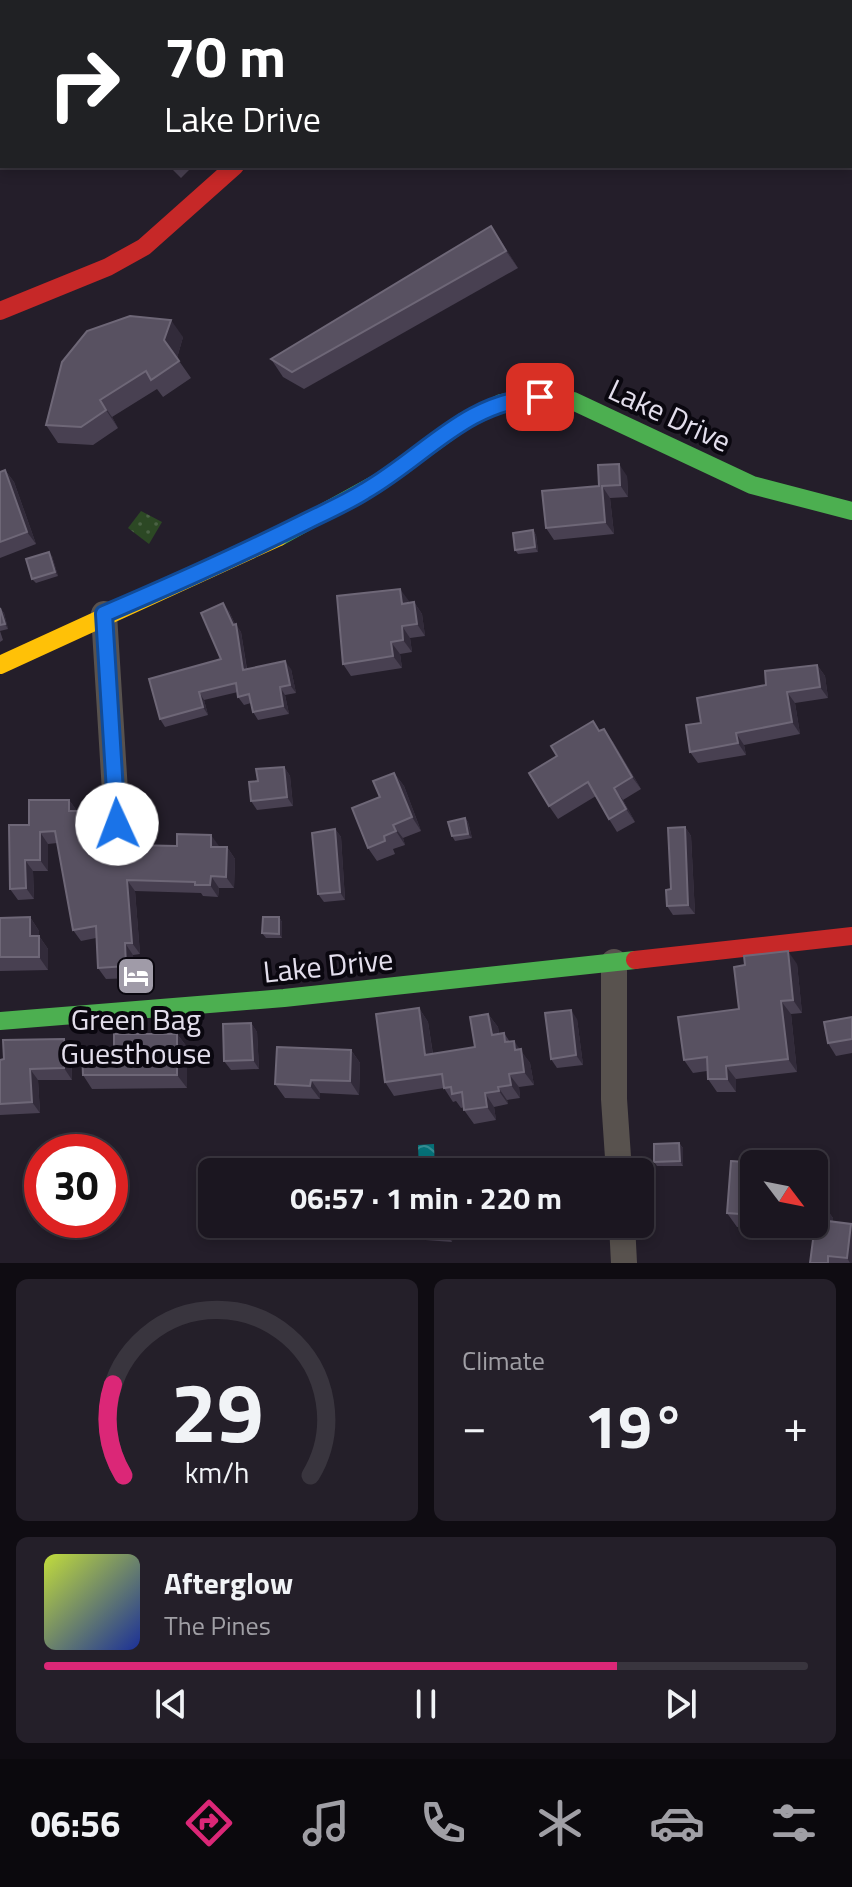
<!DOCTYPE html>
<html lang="en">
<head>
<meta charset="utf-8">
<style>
  :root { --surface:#1b1620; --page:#241f29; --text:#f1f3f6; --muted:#a09fa5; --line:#39353e; --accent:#db2777 }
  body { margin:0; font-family:"Titillium Web",sans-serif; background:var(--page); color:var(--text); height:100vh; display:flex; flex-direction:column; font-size:30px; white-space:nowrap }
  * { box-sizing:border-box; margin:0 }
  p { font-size:26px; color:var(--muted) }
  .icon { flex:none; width:44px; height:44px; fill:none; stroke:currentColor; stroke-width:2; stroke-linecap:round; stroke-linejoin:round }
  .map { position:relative; height:1263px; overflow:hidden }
  .side { display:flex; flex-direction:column; gap:16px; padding:16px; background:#0f0c12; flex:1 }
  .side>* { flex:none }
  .top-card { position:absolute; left:0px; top:0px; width:852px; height:168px; box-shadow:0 4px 12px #0003,0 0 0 2px var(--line); background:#202124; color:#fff; overflow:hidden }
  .needle { width:52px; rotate:122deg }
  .fabs { position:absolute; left:740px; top:1150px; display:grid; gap:16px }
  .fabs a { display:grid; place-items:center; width:88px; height:88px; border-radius:12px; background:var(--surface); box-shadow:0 4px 12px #0003,0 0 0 2px var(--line); font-size:40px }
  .speed { position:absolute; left:24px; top:1134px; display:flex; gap:16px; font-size:40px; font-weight:700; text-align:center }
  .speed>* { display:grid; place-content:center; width:104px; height:104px; border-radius:50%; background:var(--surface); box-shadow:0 4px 12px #0003,0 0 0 2px var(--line); line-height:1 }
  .speed .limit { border:12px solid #d22; background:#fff; color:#111 }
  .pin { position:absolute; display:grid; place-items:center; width:68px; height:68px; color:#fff; margin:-34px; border-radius:16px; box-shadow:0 4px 12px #0006 }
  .me { position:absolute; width:88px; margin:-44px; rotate:358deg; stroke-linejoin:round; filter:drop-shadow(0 0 6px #0008) }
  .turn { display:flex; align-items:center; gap:28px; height:168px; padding:0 32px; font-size:36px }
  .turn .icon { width:104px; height:104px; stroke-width:2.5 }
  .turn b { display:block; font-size:56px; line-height:68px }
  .big { font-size:60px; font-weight:700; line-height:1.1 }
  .side .widget { flex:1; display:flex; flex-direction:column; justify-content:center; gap:12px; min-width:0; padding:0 28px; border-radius:12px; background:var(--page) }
  .side .dial { align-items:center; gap:0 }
  .dial svg { height:208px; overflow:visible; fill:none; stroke:var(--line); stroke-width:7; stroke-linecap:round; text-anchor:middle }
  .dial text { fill:var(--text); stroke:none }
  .song { display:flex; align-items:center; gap:24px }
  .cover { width:96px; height:96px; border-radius:12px; background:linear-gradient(135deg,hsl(70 70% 55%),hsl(230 70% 35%)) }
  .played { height:8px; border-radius:4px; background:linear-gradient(90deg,var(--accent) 75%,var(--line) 75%) }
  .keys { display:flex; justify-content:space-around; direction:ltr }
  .heat { display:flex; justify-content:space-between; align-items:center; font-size:44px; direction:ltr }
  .side .tiles { flex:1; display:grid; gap:16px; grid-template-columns:1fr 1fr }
  .widget:last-child { grid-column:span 2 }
  .trip { position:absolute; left:198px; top:1158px; width:456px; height:80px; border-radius:12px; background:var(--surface); box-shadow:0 4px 12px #0003,0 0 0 2px var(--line); font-weight:700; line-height:80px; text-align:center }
  .menu { display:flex; height:128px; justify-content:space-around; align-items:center; background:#0b090d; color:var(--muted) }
  .menu .icon { width:56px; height:56px }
  .menu .on { color:var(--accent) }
  .menu b { font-size:36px; color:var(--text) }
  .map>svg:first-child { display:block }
</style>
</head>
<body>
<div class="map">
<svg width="852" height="1263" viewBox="0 0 852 1263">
  <defs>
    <pattern id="grass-dots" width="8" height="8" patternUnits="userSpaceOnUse" patternTransform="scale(2)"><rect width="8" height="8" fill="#2c4824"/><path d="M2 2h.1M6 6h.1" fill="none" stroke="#4a6244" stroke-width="1.8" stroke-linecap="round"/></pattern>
    <pattern id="water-waves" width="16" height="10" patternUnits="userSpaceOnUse" patternTransform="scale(2)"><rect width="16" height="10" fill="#057077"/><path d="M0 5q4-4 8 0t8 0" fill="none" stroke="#358b91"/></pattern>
  </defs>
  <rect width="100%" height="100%" fill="#241e2a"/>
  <polygon fill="url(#grass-dots)" points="141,511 162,522 149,544 128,528"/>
  <polygon fill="url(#water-waves)" points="434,1144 435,1172 419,1172 418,1145"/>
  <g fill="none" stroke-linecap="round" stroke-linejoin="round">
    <g stroke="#58524e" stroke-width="26">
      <polyline points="104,614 117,824"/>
      <polyline points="614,962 614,1099 619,1172"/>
      <polyline points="622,1224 624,1263"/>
    </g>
    <g stroke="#4caf50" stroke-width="18">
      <polyline points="279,537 381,481 464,421 501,403 528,398 573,401 752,485 852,511"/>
      <polyline points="0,1021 284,998 635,960"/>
    </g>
    <polyline stroke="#ffc107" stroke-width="18" points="0,665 279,537"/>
    <g stroke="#c62828" stroke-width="18">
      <polyline points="0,311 108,267 144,247 235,166"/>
      <polyline points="635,960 852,936"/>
    </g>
  </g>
  <g fill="#484051">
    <polygon points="208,0 237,0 235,2 209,2"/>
    <polygon points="169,166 193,166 181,178"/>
    <polygon points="491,226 518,268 304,389 283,377 271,359"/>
    <polygon points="183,337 177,358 191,378 163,397 157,389 112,417 118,428 93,445 58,443 46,425"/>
    <polygon points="5,470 14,482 36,544 0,558 0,472"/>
    <polygon points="627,476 628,497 610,498 614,534 554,540 546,528 599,486"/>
    <polygon points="533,530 536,535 538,552 518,554 515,550"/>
    <polygon points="52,556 58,576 36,583 32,579"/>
    <polygon points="409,601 409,603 414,602 422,614 425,636 410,638 412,652 400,654 402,668 351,676 343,664"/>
    <polygon points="0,608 4,613 8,629 0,631 3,640 0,642"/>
    <polygon points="229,611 235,624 241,632 247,669 291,669 296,693 285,695 289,714 258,720 253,712 251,703 244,705 238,697 238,692 204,700 208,715 165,727 160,719 221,659"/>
    <polygon points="817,665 825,676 828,698 795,703 800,734 744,745 746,755 698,763 690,752 701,723"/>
    <polygon points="600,731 613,742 641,789 623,800 635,822 617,832 609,819 596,796 558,819 549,806"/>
    <polygon points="284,767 290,776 293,806 257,810 251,801 258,781"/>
    <polygon points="394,773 404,786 421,831 403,838 405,845 393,849 395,854 377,861 368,848 380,797"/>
    <polygon points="69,800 77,811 81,811 89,822 89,843 130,840 134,845 219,846 227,847 235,859 234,888 219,888 218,897 203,896 201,893 135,891 140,954 133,955 134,978 106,979 98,968 96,938 81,941 73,930 57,843 48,844 48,871 33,871 34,899 18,900 10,889 29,825"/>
    <polygon points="465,818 468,822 472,838 455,841 452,836"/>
    <polygon points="685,827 691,836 695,914 673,915 667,906"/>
    <polygon points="335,829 341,837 345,900 324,902 318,894"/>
    <polygon points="30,917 39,931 39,936 48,949 48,970 0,971 0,918"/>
    <polygon points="279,917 282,922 282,938 266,938 262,933"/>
    <polygon points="797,964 802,1013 791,1014 797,1072 736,1079 736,1092 717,1092 708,1079 707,1071 693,1073 684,1060"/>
    <polygon points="419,1008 428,1022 433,1054 475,1047 488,1014 498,1027 499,1034 504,1033 510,1042 520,1050 530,1063 534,1085 519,1087 520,1098 507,1100 508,1104 494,1107 496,1120 474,1124 464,1110 464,1107 461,1108 456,1101 453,1102 444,1088 394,1096 385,1082"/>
    <polygon points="852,1017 852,1053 836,1056 828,1043"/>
    <polygon points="577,1019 583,1065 557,1068 551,1059"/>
    <polygon points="251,1023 257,1032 259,1069 231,1070 224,1061"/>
    <polygon points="177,1034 187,1047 187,1088 92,1089 83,1075 114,1052"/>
    <polygon points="71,1050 72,1080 38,1080 40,1113 0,1115 0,1060"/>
    <polygon points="351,1050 360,1063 359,1095 320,1093 320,1099 285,1098 275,1084"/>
    <polygon points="679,1143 683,1148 683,1166 657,1166 654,1162"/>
    <polygon points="754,1164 754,1224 771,1224 770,1229 737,1227 727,1213"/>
    <polygon points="827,1210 833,1218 833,1222 851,1224 852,1226 852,1263 810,1263"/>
    <polygon points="391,1224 453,1224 452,1242 399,1238 393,1230"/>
  </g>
  <g fill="#322b3a">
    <polygon points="491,226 503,244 518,268 506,251"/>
    <polygon points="171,320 183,337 177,358 164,340"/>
    <polygon points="100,400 112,417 118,428 106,410"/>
    <polygon points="619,464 627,476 628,497 620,485"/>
    <polygon points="5,470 14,482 36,544 27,532"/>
    <polygon points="602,486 610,498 614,534 605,522"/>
    <polygon points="533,530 536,535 538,552 535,547"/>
    <polygon points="49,552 52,556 58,576 55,572"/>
    <polygon points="400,589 409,601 410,616 402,604"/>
    <polygon points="414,602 422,614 425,636 417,624"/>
    <polygon points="223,603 229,611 236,626 236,624 241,632 248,678 243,670 233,625"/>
    <polygon points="0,608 4,613 8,629 5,624"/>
    <polygon points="402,626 410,638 412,652 403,640"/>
    <polygon points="391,642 400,654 402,668 393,656"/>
    <polygon points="285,661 291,669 296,693 290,685"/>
    <polygon points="817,665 825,676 828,698 820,687"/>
    <polygon points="280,687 285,695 289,714 283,706"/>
    <polygon points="199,692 204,700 208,715 203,707"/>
    <polygon points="787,692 795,703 800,734 792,722"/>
    <polygon points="604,729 613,742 641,789 632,777"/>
    <polygon points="736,733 744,745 746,755 738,743"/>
    <polygon points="284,767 290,776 293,806 287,797"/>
    <polygon points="394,773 404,786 421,831 412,817"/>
    <polygon points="614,788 623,800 635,822 626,809"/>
    <polygon points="69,800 77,811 69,811"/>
    <polygon points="81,811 89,822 90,855 82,843"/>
    <polygon points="465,818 468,822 472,838 468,834"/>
    <polygon points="393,825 403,838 405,845 396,831"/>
    <polygon points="685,827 691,836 695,914 688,905"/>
    <polygon points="335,829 341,837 345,900 340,892"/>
    <polygon points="40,832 48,844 48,871 40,860"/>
    <polygon points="211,835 219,846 219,858 211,847"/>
    <polygon points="227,847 235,859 234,888 226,877"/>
    <polygon points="25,860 33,871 34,899 26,888"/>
    <polygon points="211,876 219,888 218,897 210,885"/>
    <polygon points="127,880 135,891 140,954 132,943"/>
    <polygon points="30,917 39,931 39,936 48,949 48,970 39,957 30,936"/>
    <polygon points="279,917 282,922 282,938 279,934"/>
    <polygon points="125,943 133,955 134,978 126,966"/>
    <polygon points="788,951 797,964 802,1013 793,1000"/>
    <polygon points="781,1001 791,1014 797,1072 788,1059"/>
    <polygon points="419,1008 428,1022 435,1069 425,1055"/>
    <polygon points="571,1010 577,1019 583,1065 576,1055"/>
    <polygon points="488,1014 498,1027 501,1048 492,1035"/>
    <polygon points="251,1023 257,1032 259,1069 253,1060"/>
    <polygon points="177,1034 187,1047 187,1088 177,1075"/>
    <polygon points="64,1039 71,1050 72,1080 64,1068"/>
    <polygon points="514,1041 530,1063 534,1085 524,1072 515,1050"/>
    <polygon points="351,1050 360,1063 359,1095 350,1081"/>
    <polygon points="726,1066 736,1079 736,1092 727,1079"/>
    <polygon points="30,1069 38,1080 40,1113 32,1102"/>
    <polygon points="509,1074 519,1087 520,1098 511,1085"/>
    <polygon points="311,1080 320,1093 320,1099 310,1086"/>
    <polygon points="498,1087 507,1100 508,1104 499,1091"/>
    <polygon points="485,1093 494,1107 496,1120 487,1107"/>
    <polygon points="679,1143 683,1148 683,1166 680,1161"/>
    <polygon points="827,1210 833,1218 833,1230 828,1221"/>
    <polygon points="447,1224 453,1224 452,1242 446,1234"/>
    <polygon points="851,1224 852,1226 852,1263 850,1263 847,1258"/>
  </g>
  <g fill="#585161" stroke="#6e6777" stroke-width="2">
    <polygon points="253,0 312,0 313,2 254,2"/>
    <polygon points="491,226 506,251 292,372 271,359"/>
    <polygon points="130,316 171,320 164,340 179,361 151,380 146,371 100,400 106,410 81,427 46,425 62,362 87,331"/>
    <polygon points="619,464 620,485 602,486 605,522 546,528 542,491 599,486 598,465"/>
    <polygon points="5,470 27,532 0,542 0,472"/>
    <polygon points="533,530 535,547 515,550 513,533"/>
    <polygon points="49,552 55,572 32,579 26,559"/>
    <polygon points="400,589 402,604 414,602 417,624 402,626 403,640 391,642 393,656 343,664 337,596"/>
    <polygon points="223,603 233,625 236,624 243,670 285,661 290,685 280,687 283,706 253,712 249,694 238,697 236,683 199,692 203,707 160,719 149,679 221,659 201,613"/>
    <polygon points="0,608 5,624 0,625"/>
    <polygon points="817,665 820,687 787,692 792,722 736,733 738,743 690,752 686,725 701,723 697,698 766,685 765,671"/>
    <polygon points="593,721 599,731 604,729 632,777 614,788 626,809 609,819 588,782 549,806 529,773 557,756 551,746"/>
    <polygon points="284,767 287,797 251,801 249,782 258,781 256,769"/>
    <polygon points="394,773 412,817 393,825 396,831 384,836 385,841 368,848 352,808 380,797 373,781"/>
    <polygon points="29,800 69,800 69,811 81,811 82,843 130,840 130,845 177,846 177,834 211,835 211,847 227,847 226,877 211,876 210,885 195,885 195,882 127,880 132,943 125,943 126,966 98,968 96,926 73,930 55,831 40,832 40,860 25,860 26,888 10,889 9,825 29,825"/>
    <polygon points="465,818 468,834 452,836 448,822"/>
    <polygon points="685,827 688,905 667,906 666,890 671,889 668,828"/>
    <polygon points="335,829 340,892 318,894 312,833"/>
    <polygon points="30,917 30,936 39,936 39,957 0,957 0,918"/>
    <polygon points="263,917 279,917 279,934 262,933"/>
    <polygon points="788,951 793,1000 781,1001 788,1059 726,1066 727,1079 708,1079 707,1057 684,1060 678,1017 739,1009 734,967 745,965 744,956"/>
    <polygon points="419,1008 425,1055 475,1047 470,1017 488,1014 492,1035 504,1033 505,1042 514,1041 515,1050 521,1049 524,1072 509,1074 511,1085 498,1087 499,1091 485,1093 487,1107 464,1110 462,1092 452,1094 451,1087 444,1088 442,1074 385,1082 376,1014"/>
    <polygon points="571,1010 576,1055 551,1059 545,1013"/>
    <polygon points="852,1017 852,1039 828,1043 824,1022"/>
    <polygon points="251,1023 253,1060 224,1061 223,1024"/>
    <polygon points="114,1034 177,1034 177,1075 83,1075 82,1052 114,1052"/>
    <polygon points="64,1039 64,1068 30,1069 32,1102 0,1104 0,1060 4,1059 3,1040"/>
    <polygon points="277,1047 351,1050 350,1081 311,1080 310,1086 275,1084"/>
    <polygon points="679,1143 680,1161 654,1162 654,1144"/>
    <polygon points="731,1161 776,1164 754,1164 754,1215 727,1213"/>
    <polygon points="817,1209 827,1210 828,1221 851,1224 847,1258 828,1256 828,1263 810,1263"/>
    <polygon points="391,1224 447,1224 446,1234 393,1230"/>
  </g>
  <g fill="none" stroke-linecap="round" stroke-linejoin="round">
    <defs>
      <path id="route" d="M117 824 104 614C172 585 239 555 305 522 325 512 346 503 365 491 426 456 465 401 540 397"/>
    </defs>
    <use href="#route" stroke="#114b97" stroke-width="20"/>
    <use href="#route" stroke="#1a73e8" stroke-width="14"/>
  </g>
  <defs>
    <symbol id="hotel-square" viewBox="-11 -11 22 22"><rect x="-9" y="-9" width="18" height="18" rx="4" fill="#a09ba8" stroke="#0a070f"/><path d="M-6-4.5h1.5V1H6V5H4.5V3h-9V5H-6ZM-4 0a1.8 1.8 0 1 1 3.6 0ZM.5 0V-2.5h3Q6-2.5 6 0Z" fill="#fff"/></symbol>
  </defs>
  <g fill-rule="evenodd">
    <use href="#hotel-square" x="114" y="954" width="44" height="44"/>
  </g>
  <g text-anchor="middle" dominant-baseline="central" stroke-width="8" stroke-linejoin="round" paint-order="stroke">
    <g font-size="30" fill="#e3deec" stroke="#0a070f">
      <text transform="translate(670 415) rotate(25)">Lake Drive</text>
      <text transform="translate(328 965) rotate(-6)">Lake Drive</text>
    </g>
    <g font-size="30" fill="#e3deec" stroke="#0a070f">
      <text x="136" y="1019">Green Bag<tspan x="136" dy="34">Guesthouse</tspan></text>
    </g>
  </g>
</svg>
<div class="fabs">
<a><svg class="needle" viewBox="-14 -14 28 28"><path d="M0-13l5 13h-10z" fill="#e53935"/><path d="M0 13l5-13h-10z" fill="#a09fa5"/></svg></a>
</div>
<div class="speed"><div class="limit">30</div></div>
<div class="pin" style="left:540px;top:397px;background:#d93025"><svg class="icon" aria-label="arrive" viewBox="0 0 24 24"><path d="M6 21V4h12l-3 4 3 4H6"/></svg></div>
<svg class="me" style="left:117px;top:824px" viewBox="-20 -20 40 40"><circle r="19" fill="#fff"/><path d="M0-13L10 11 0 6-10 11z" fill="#1a73e8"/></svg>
<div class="trip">06:57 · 1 min · 220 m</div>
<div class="top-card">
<div class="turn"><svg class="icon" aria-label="right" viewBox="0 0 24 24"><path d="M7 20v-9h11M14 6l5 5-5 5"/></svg><div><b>70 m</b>Lake Drive</div></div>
</div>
</div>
<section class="side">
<div class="tiles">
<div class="widget dial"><svg viewBox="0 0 100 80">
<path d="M14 69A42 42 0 1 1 86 69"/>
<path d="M14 69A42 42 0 0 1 10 34" stroke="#db2777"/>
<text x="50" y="56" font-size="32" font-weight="700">29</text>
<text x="50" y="72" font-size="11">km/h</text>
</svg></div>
<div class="widget"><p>Climate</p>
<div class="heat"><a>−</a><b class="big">19°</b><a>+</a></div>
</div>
<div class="widget">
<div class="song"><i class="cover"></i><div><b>Afterglow</b><p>The Pines</p></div></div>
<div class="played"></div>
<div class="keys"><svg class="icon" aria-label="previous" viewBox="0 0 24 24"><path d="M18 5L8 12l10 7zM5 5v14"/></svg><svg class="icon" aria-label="pause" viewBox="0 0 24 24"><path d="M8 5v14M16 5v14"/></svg><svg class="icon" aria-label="next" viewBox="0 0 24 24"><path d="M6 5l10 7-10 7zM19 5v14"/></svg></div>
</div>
</div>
</section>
<nav class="menu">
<b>06:56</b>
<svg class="icon on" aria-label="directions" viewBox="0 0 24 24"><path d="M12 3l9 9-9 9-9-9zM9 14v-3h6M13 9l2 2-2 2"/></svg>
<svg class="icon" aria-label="music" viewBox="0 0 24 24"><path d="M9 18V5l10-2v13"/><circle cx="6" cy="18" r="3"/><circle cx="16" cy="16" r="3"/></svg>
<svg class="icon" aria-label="phone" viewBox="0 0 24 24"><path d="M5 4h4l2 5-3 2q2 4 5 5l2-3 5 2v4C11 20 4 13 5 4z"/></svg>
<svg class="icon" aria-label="climate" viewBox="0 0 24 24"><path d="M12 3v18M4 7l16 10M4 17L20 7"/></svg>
<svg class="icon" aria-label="car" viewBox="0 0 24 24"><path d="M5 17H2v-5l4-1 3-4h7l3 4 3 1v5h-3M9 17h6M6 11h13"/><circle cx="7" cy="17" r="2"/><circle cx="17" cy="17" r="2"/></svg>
<svg class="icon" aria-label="filters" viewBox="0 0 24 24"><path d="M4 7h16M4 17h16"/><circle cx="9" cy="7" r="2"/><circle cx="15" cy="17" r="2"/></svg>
</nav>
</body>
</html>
